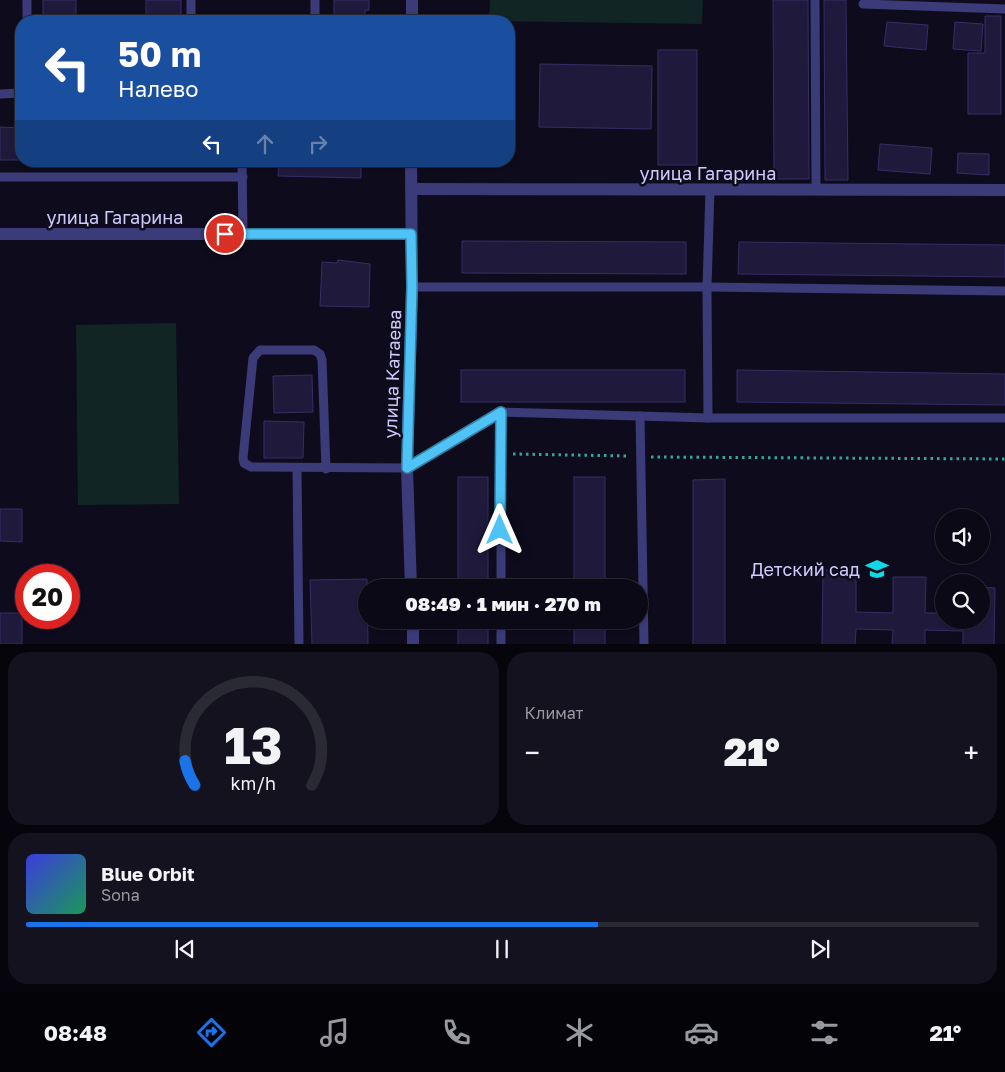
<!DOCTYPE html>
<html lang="ru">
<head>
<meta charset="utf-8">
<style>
  :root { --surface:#0a0915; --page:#13121e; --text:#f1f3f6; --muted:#999aa0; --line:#2a2a34; --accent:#1a73e8 }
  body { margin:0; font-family:"Golos Text",sans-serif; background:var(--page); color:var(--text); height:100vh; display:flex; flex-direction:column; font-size:19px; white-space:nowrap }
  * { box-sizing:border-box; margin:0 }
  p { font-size:16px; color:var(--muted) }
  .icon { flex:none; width:28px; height:28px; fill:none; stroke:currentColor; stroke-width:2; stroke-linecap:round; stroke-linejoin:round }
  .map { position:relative; height:644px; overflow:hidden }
  .details { display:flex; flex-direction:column; gap:8px; padding:8px; background:#06050c; flex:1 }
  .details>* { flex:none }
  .banner { position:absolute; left:15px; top:15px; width:500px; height:152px; border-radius:20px; box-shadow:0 1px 4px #0004,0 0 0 1px var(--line); background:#1a4fa0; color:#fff; overflow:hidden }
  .controls { position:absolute; left:935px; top:509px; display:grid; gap:10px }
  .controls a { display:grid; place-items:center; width:55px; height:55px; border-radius:50%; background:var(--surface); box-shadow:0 1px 4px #0004,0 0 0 1px var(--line); font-size:25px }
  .speed { position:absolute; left:15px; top:564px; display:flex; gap:10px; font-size:25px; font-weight:700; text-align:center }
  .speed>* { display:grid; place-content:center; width:65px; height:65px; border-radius:50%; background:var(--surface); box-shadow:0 1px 4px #0004,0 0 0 1px var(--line); line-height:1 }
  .speed .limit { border:8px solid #d22; background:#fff; color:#111 }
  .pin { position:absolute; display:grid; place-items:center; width:42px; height:42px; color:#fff; margin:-21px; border:2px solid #fff; border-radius:50%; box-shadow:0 1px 5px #0007 }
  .me { position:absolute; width:55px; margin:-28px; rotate:0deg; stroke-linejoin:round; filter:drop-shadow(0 0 4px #0008) }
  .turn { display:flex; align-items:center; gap:18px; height:105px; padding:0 20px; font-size:22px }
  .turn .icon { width:65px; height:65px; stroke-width:2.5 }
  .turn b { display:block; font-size:35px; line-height:42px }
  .lanes { display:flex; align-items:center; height:48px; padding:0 20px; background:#0003; justify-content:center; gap:25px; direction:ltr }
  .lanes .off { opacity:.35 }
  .big { font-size:38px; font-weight:800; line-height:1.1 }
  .details .widget { flex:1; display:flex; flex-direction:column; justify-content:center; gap:8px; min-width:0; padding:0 18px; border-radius:20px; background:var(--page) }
  .details .dial { align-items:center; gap:0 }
  .dial svg { height:130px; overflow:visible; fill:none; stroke:var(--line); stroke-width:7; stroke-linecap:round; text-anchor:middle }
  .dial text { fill:var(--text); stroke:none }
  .song { display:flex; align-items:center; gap:15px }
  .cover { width:60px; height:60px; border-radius:8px; background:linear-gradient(135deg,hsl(240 70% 55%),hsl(150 70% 35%)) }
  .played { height:5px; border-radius:2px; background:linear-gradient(90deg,var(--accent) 60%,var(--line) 60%) }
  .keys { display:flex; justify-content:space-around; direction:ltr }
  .heat { display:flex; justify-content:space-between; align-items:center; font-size:28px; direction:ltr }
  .details .tiles { flex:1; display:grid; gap:8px; grid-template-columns:1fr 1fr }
  .widget:last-child { grid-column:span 2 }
  .trip { position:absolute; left:358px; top:579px; width:290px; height:50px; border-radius:25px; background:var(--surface); box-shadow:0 1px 4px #0004,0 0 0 1px var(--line); font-weight:800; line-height:50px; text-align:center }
  .tab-bar { display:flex; height:80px; justify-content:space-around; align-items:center; background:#040408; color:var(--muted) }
  .tab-bar .icon { width:35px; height:35px }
  .tab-bar .current { color:var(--accent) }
  .tab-bar b { font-size:22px; color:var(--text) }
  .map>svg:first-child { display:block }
</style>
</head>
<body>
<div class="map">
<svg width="1005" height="645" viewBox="0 0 1005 645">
  <rect width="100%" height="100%" fill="#0e0c1c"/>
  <g fill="#102524">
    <polygon points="490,0 703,0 702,24 489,21"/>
    <polygon points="176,323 179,504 78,505 76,325"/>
  </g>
  <g fill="#1f1a3c" stroke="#362d66">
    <rect x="43" y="0" width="33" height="21"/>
    <rect x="146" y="0" width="35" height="21"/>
    <polygon points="334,0 369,0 369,10 365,10 365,21 334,21"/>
    <polygon points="773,0 808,0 809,179 774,179"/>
    <polygon points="824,0 846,0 848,180 825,180"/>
    <polygon points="985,16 1001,16 1001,114 968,114 968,53 985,53"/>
    <polygon points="887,22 928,25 926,50 884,46"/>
    <polygon points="955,22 983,24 981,51 953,49"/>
    <rect x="658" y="50" width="39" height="115"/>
    <polygon points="540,64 652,66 651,129 539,127"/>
    <polygon points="0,127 21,128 21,160 0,160"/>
    <polygon points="880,144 932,148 930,174 878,170"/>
    <polygon points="958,153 989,154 989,175 957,173"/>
    <polygon points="279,161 361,161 361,178 278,176"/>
    <polygon points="462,241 686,242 686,274 462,273"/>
    <polygon points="739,242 1005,245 1005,277 738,274"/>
    <polygon points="338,260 370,264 369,307 320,306 322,262 337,263"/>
    <rect x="461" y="370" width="224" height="32"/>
    <polygon points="737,370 1005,374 1005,405 737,402"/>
    <polygon points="312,375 313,412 274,413 273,376"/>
    <polygon points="264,421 304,422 303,458 264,458"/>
    <rect x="458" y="477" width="30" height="111"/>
    <rect x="574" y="477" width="31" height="111"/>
    <polygon points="725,479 725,645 693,645 693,480"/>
    <polygon points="0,509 22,509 22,542 0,541"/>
    <polygon points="823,570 856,571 856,612 893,613 893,577 926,577 925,613 944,613 944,620 981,620 981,587 995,588 994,645 963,645 963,631 925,630 925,645 892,645 893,630 856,629 855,645 822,645"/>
    <polygon points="367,579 368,645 312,645 310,580"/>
    <rect x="0" y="613" width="22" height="31"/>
    <rect x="458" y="620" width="30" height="25"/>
    <rect x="574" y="620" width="31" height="25"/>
  </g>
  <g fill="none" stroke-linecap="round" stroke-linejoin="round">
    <g stroke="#34a79a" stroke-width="3" stroke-dasharray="2.5 4" stroke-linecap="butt">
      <polyline points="513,454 629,456"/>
      <polyline points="651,457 1005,459"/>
    </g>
    <g stroke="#3a3b78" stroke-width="9">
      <polyline points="191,0 191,21"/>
      <polyline points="315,0 315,21"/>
      <polyline points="815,0 816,190"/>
      <polyline points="863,4 1005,9"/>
      <polyline points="27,21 27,0"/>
      <polyline points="0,94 21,93"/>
      <polyline points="242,161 243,234"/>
      <polyline points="0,177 243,177"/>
      <polyline points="412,287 707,287 1005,291"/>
      <polyline points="501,412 501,588"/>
      <polyline points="640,416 644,645"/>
      <polyline points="708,418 707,287 710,190"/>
      <polyline points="297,468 299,645"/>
      <polyline points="326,469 322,360 320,354 314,350 260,350 253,358 243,458 244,463 251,467 407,468 501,412 708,418 1005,418"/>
      <polyline points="501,620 501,645"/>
    </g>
    <g stroke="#3a3b78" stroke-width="12">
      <polyline points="411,189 1005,190"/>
      <polyline points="0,234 411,234"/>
    </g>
    <g stroke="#3a3b78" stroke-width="12">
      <polyline points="412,21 412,0"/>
      <polyline points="411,161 412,287 407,468 411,588"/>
      <polyline points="413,620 413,645"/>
    </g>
  </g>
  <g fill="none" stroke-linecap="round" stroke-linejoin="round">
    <defs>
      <polyline id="route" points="225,234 411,234 412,287 407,468 501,412 500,530"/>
    </defs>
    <use href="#route" stroke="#337fa1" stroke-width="12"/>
    <use href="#route" stroke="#4fc3f7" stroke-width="9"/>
  </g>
  <defs>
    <symbol id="school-bare" viewBox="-9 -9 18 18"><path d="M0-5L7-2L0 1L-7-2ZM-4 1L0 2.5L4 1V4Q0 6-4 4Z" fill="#0edae5" stroke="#0e0c1c" stroke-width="2.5" paint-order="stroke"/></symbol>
  </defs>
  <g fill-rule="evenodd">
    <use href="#school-bare" x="861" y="553" width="32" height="32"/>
  </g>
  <g text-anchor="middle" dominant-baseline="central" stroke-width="5" stroke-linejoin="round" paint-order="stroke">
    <g font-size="18" fill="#cecbfc" stroke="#0e0c1c">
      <text x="708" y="173">улица Гагарина</text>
      <text x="115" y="217">улица Гагарина</text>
      <text transform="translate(392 374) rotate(-88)">улица Катаева</text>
    </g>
    <g font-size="18" fill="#cecbfc" stroke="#0e0c1c" text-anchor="end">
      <text x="860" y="569">Детский сад</text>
    </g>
  </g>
</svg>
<div class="controls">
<a><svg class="icon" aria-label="sound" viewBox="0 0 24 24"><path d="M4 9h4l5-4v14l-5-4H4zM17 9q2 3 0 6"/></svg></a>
<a><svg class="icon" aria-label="search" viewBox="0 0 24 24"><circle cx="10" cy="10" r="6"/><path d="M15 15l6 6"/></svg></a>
</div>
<div class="speed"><div class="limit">20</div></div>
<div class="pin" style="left:225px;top:234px;background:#d93025"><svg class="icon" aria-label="arrive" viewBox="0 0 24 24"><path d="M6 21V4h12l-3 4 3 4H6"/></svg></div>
<svg class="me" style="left:500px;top:530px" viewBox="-20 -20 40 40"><path d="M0-17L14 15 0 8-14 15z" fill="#4fc3f7" stroke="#fff" stroke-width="4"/></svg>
<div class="trip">08:49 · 1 мин · 270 m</div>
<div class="banner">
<div class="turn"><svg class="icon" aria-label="left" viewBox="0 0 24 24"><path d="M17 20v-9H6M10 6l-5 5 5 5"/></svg><div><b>50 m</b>Налево</div></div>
<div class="lanes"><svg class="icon" aria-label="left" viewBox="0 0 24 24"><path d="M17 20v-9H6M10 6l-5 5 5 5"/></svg><svg class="icon off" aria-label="ahead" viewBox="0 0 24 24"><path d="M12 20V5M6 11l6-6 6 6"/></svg><svg class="icon off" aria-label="right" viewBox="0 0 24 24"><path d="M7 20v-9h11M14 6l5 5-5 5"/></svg></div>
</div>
</div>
<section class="details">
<div class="tiles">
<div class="widget dial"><svg viewBox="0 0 100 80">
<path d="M14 69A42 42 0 1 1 86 69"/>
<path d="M14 69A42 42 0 0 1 8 54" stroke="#1a73e8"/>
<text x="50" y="56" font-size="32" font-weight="700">13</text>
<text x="50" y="72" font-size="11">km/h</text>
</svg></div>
<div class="widget"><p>Климат</p>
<div class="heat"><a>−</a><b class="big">21°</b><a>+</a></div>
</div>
<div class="widget">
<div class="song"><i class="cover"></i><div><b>Blue Orbit</b><p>Sona</p></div></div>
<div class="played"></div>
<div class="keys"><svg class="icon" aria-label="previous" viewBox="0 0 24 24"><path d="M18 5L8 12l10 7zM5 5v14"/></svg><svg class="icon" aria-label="pause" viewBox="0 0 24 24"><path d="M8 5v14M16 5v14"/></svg><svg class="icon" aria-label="next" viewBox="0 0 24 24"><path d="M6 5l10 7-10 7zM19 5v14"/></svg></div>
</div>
</div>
</section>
<nav class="tab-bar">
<b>08:48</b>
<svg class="icon current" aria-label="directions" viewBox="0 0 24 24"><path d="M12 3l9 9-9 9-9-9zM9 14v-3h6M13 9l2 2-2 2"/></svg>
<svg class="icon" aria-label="music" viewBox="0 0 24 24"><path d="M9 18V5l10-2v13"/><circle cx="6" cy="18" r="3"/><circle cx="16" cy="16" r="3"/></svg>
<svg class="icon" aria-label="phone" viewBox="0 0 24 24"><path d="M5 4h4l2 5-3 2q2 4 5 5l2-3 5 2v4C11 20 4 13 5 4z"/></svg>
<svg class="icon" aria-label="climate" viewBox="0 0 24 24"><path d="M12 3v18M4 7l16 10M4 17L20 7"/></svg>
<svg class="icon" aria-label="car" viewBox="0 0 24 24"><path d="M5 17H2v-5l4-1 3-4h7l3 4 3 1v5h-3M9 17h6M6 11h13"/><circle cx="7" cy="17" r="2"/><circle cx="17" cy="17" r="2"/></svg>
<svg class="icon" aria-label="filters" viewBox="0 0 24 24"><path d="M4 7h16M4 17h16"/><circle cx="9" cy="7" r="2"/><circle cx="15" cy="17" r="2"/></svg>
<b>21°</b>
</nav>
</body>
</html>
